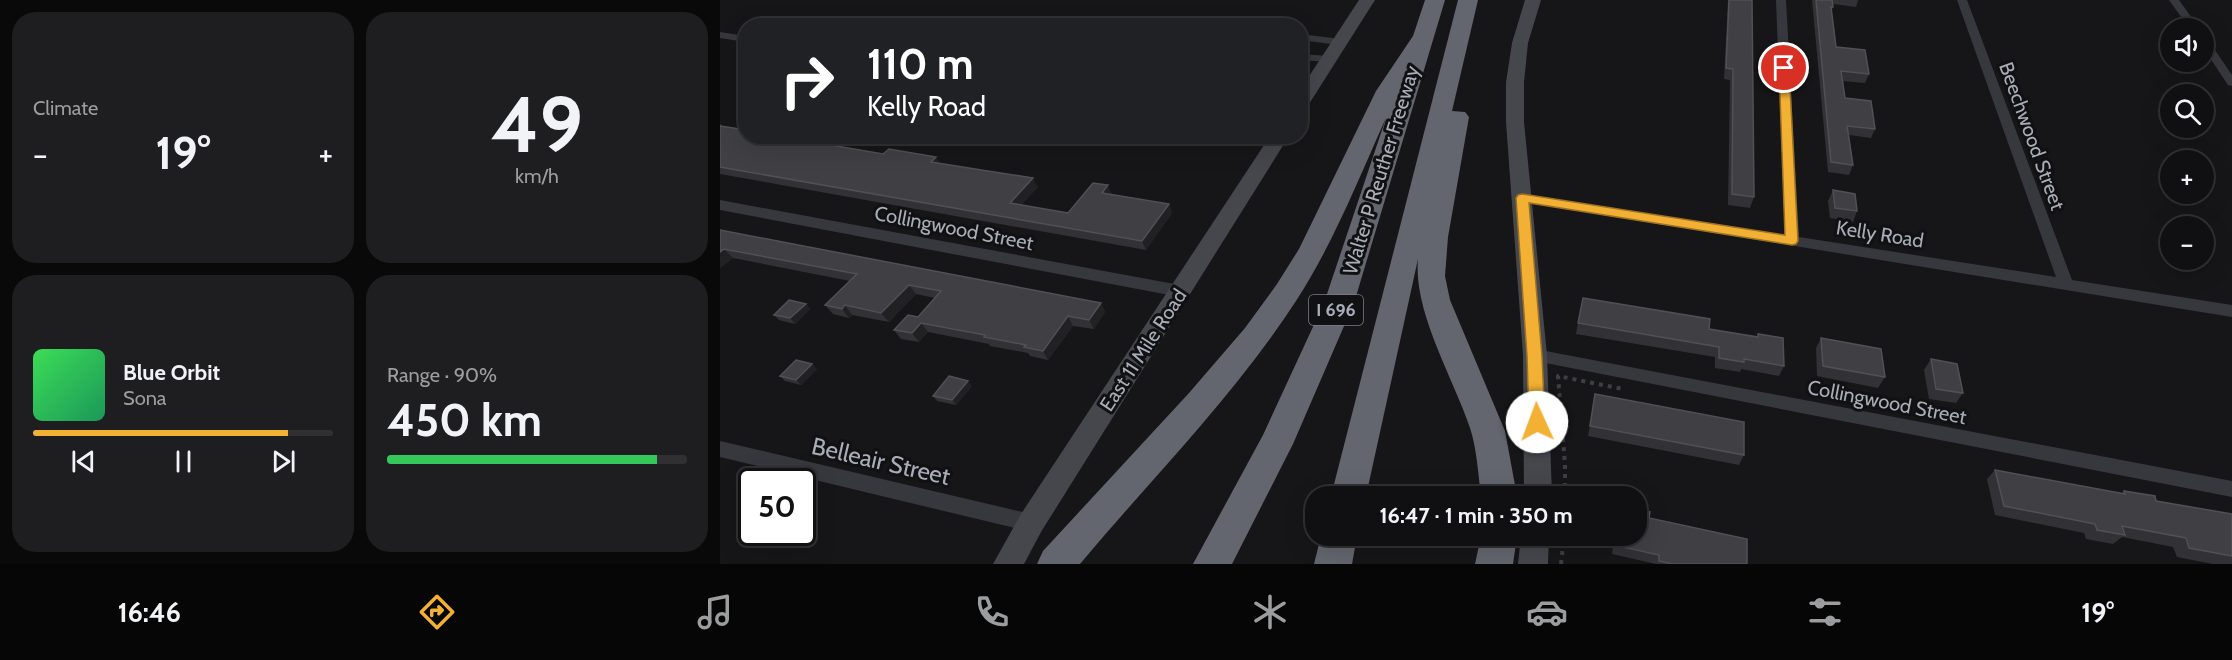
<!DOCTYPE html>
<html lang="en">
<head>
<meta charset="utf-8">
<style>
  :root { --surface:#101012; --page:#1e1e20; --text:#f1f3f6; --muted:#9c9d9f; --line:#303032; --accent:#f2b134 }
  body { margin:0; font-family:Cabin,sans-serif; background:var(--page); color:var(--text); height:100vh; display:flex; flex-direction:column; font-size:22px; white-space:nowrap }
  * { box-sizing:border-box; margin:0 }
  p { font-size:20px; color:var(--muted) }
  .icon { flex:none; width:33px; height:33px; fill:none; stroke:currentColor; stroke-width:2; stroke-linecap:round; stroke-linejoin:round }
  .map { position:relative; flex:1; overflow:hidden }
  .side { display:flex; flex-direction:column; gap:12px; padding:12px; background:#09090a; width:720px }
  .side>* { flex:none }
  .top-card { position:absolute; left:18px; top:18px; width:570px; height:126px; border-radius:24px; box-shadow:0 6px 24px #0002,0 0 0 2px var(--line); background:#202124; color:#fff; overflow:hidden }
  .buttons { position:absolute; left:1440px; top:18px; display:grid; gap:12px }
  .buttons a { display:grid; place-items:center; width:54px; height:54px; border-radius:50%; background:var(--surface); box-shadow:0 6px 24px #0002,0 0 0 2px var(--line); font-size:30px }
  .speed { position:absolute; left:18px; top:468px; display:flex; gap:12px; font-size:30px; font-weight:700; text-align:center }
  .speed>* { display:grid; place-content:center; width:78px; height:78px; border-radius:50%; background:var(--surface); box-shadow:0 6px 24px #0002,0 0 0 2px var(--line); line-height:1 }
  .speed .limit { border:3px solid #111; border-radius:9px; background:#fff; color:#111 }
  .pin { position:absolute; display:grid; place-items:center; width:51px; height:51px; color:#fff; margin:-26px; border:3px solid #fff; border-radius:50%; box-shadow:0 2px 6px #0007 }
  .me { position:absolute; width:66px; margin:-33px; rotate:358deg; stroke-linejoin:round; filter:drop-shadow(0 0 4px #0008) }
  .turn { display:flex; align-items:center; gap:21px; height:126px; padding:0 30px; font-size:27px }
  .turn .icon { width:78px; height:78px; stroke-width:2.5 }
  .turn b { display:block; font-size:42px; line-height:51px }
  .big { font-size:45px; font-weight:700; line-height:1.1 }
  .side .widget { flex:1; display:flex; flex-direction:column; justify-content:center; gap:9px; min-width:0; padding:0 21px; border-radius:24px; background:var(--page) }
  .side .dial { align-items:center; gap:0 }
  .dial b { font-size:78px; line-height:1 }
  .song { display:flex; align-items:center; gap:18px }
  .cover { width:72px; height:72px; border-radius:9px; background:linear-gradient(135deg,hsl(130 70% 55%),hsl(150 70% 35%)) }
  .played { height:6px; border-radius:3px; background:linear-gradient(90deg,var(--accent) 85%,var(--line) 85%) }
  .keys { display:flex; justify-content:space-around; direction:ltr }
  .heat { display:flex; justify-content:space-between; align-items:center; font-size:33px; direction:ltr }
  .charge { height:9px; border-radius:4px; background:linear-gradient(90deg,#34c759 90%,var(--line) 0) }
  .side .tiles { flex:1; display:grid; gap:12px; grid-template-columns:repeat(2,1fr) }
  .trip { position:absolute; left:585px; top:486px; width:342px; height:60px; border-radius:24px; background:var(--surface); box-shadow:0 6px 24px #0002,0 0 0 2px var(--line); font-weight:700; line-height:60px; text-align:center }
  .menu { display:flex; height:96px; justify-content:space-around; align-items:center; background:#060607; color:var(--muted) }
  .menu .icon { width:42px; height:42px }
  .menu .on { color:var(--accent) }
  .menu b { font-size:27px; color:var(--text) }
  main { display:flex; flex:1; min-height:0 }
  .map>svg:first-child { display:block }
</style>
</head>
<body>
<main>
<section class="side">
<div class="tiles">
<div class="widget"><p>Climate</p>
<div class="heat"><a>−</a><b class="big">19°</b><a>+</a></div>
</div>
<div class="widget dial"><b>49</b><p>km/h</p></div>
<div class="widget">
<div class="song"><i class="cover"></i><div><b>Blue Orbit</b><p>Sona</p></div></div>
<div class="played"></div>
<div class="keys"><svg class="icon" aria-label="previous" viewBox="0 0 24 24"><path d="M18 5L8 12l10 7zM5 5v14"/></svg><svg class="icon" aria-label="pause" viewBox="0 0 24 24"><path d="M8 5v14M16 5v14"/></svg><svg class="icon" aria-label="next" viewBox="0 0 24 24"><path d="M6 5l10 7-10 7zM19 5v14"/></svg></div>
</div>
<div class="widget"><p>Range · 90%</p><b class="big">450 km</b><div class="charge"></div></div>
</div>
</section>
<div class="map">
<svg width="1512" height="564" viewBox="0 0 1512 564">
  <rect width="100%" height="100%" fill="#161618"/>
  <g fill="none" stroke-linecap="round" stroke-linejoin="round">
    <g stroke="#3d3f44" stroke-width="4" stroke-dasharray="4 5" stroke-linecap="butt">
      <polyline points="845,496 845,465 838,376 903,389"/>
      <polyline points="841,564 844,536"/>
    </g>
    <g stroke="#37383d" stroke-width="6">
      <polyline points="580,37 620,42"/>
      <polyline points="580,57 609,59"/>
    </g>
    <g fill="#37383d" fill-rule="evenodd">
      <polygon points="1056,0 1066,0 1079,237 1336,277 1237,0 1247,0 1352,280 1512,305 1512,317 797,201 795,198 797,195 802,194 1065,235"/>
      <polygon points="1449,0 1459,0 1479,28 1469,28"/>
      <polygon points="0,32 26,36 26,42 0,38"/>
      <polygon points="1484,39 1488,40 1512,75 1512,86 1508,85 1484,49"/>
      <polygon points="0,200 460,285 465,287 468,291 465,295 460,297 0,210"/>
      <polygon points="815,349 1512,481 1512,497 815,361 809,360 807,355 809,350"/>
      <polygon points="0,441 311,514 318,517 321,523 318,529 311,532 0,457"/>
    </g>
    <g fill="#45474d" fill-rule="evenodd">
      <polygon points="639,0 655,0 589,104 586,108 580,109 580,90"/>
      <polygon points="805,0 821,0 808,43 804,82 804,122 827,355 832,496 804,496 803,355 786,122 786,82 792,43"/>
      <polygon points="550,136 569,136 321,532 304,564 273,564 301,514"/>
      <polygon points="801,536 829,536 828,564 798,564"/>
    </g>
    <g fill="#63666e" fill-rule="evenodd">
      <path d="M705 0H725L634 303 573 444 512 564H473L543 435 604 303 666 118C638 180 613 244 576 301 514 396 433 477 360 564H317L323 551 469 393 525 328 557 284 579 249 656 91 693 36Z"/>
      <path d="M738 0H758L732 111 745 112 749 117 728 237 725 276 730 300 785 431 797 496H761C758 474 757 449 750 428 733 377 693 312 698 259L646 496H611Z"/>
      <polygon points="601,536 637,536 632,564 594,564"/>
      <polygon points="761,536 797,536 793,564 755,564"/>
    </g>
  </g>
  <g fill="#323236">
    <polygon points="1008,0 1032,0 1034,197 1030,208 1008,205 1010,80 1004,79"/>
    <polygon points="1092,0 1138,0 1136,7 1113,4 1113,7 1111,12 1116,47 1149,74 1145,83 1123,81 1125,98 1155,129 1151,138 1129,135 1133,165 1129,175 1108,172"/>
    <polygon points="0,123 2,126 26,136 93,136 96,142 95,142 220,163 318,187 301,205 348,213 392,194 449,204 452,213 426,250 0,174"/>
    <polygon points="1113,190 1137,211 1133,222 1110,218 1108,201"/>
    <polygon points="0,230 381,303 385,312 374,329 353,326 328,360 310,356 308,353 270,346 269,344 208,332 199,342 181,339 174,330 198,317 215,298 196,294 169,322 132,315 129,318 113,314 105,305 130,281 13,258 0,268"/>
    <polygon points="86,304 90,309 75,324 59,320 54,315"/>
    <polygon points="858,323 989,329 1037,337 1038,334 1064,366 1059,376 1021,369 1020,372 995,368 995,357 856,334"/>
    <polygon points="1101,338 1165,377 1158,388 1097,376 1096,348"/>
    <polygon points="1211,359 1243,393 1236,403 1209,399 1204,370"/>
    <polygon points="97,369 81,385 65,381 60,376"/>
    <polygon points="252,386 236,405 217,401 213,396"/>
    <polygon points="875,394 1024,455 1019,465 868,436"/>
    <polygon points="1275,470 1400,494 1404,491 1436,501 1512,514 1512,564 1493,564 1457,557 1453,547 1402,537 1393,544 1366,539 1364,533 1275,515 1267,479"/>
    <polygon points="894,536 916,536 1027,564 936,564 892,554"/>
  </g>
  <g fill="#212124">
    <polygon points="85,136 93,136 96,142 87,149 81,140"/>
    <polygon points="216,157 222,166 211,162"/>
    <polygon points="313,178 318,187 295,212 290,203"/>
    <polygon points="388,185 392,194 382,193"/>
    <polygon points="449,204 452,213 426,250 422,241"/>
    <polygon points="4,249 13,258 0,268 0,252"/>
    <polygon points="189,285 196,294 169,322 161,313"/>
    <polygon points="381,303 385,312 374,329 369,320"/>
    <polygon points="86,304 90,309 75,324 70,318"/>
    <polygon points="125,305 132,315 129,318 122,309"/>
    <polygon points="348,316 353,326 328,360 323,351"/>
    <polygon points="201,323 208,332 199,342 192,333"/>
    <polygon points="92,364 97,369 81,385 76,380"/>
    <polygon points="248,381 252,386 236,405 232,400"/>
  </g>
  <g fill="#3f3f44" stroke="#4f5156" stroke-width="1.5">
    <polygon points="1009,0 1032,0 1034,197 1012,194 1013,69 1006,68"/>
    <polygon points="1096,0 1112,0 1113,7 1111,7 1116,47 1145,50 1149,74 1121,71 1125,98 1151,101 1155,129 1127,126 1133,165 1111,162"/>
    <polygon points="0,126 26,130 26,136 85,136 81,140 163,154 169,149 216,157 211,162 313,178 290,203 348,213 373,183 388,185 382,193 449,204 422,241 0,167"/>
    <polygon points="1113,190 1135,194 1137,211 1115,208"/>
    <polygon points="0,230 381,303 369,320 348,316 323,351 304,347 306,345 264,337 265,335 201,323 192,333 174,330 188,315 198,317 221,291 189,285 161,313 125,305 122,309 105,305 137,274 4,249 0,252"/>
    <polygon points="863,298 990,319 989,329 1038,337 1038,334 1063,338 1064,366 1024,359 1024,362 999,358 999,347 858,323"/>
    <polygon points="69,300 86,304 70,318 54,315"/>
    <polygon points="1101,338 1161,349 1165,377 1103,366"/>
    <polygon points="1211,359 1237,364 1243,393 1216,389"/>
    <polygon points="76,360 92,364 76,380 60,376"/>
    <polygon points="229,376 248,381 232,400 213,396"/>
    <polygon points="875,394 1024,422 1024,455 870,426"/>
    <polygon points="1275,470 1405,494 1404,491 1435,496 1436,501 1512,514 1512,556 1469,548 1466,538 1402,526 1405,535 1377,530 1375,524 1284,506"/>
    <polygon points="916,510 930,512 929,518 1027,539 1027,564 952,564 939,561 939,555 894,545 896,536 916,536"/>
  </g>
  <polygon fill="#f2b134" stroke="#9d7322" stroke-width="1.5" points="1064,64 1069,68 1078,241 1076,244 1072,245 809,203 822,356 825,422 822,426 817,428 811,426 809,422 807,356 796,198 798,195 802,194 1065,235 1059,68"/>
  <g text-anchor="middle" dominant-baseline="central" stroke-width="6" stroke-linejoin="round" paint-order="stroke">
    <rect fill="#111113" stroke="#7b7e86" stroke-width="1.5" x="589" y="295" width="54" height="30" rx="4.5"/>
    <g font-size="18" font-weight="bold" fill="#a8adb8">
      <text x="616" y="310">I 696</text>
    </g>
    <g font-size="20" fill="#a8adb8" stroke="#111113">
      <text transform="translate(1312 136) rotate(70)">Beechwood Street</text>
      <text transform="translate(661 170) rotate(-73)">Walter P Reuther Freeway</text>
      <text transform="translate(234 228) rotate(11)">Collingwood Street</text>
      <text transform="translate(1160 234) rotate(9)">Kelly Road</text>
      <text transform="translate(423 350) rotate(-57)">East 11 Mile Road</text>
      <text transform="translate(1167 402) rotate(11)">Collingwood Street</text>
    </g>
    <g font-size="24" fill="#a8adb8" stroke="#111113">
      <text transform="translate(161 461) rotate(13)">Belleair Street</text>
    </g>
  </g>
</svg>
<div class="buttons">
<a><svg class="icon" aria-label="sound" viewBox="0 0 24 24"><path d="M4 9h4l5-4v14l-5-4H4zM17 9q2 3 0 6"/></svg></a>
<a><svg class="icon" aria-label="search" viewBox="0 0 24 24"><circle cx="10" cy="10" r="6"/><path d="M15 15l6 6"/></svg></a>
<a>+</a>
<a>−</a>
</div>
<div class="speed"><div class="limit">50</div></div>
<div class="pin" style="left:1064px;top:68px;background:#d93025"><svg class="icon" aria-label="arrive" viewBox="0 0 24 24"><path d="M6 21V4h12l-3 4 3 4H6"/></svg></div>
<svg class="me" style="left:817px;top:422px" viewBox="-20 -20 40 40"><circle r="19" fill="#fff"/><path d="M0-13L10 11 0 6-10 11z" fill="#f2b134"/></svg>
<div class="trip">16:47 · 1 min · 350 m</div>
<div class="top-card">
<div class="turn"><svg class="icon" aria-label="right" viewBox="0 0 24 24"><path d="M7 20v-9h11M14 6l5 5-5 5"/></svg><div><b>110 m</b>Kelly Road</div></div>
</div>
</div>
</main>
<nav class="menu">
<b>16:46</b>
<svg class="icon on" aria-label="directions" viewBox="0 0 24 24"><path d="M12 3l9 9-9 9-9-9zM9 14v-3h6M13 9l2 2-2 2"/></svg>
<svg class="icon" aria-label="music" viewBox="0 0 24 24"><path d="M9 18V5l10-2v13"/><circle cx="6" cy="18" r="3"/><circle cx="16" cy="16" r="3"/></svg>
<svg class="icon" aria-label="phone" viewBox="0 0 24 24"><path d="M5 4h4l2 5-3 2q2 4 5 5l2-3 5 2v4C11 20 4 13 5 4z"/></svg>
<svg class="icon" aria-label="climate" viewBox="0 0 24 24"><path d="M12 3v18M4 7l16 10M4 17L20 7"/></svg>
<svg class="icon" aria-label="car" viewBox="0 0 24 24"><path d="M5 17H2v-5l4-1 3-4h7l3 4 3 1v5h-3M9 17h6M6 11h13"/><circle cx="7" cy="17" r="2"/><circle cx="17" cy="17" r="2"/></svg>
<svg class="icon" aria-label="filters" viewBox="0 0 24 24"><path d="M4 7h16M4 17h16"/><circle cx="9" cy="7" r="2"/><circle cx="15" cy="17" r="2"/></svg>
<b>19°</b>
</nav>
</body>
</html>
